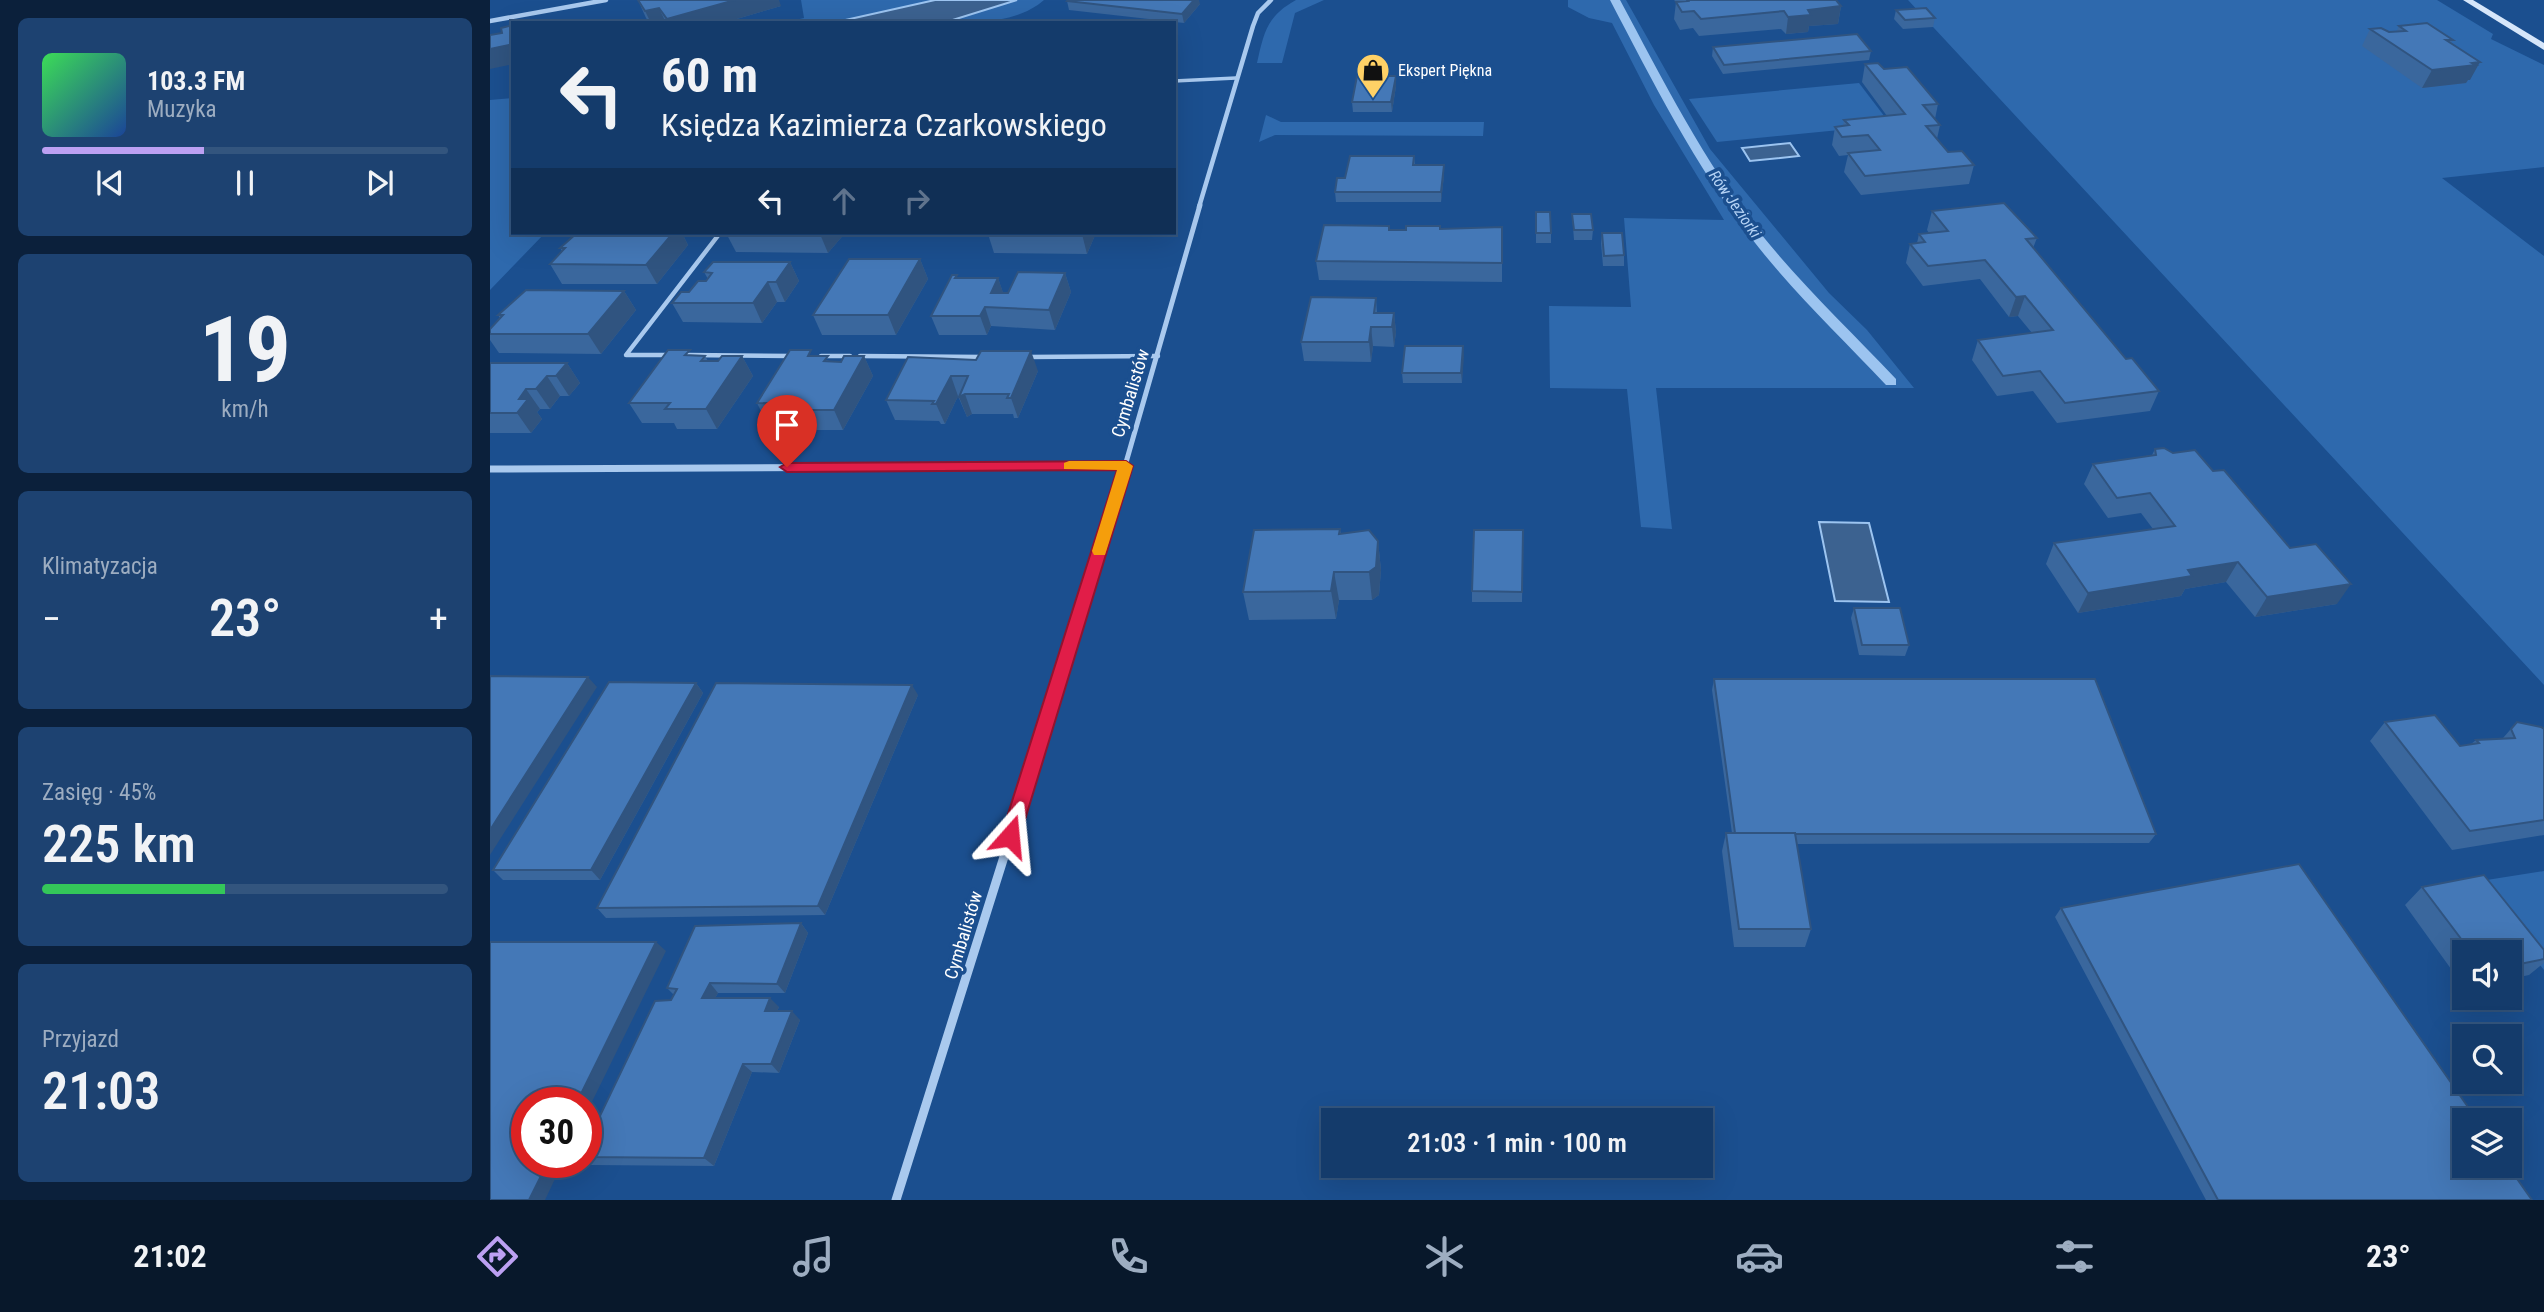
<!DOCTYPE html>
<html lang="pl">
<head>
<meta charset="utf-8">
<style>
  :root { --surface:#143b6b; --page:#1d4271; --text:#f1f3f6; --muted:#9dadc1; --line:#33557e; --accent:#bca0f2 }
  body { margin:0; font-family:"Roboto Condensed",sans-serif; background:var(--page); color:var(--text); height:100vh; display:flex; flex-direction:column; font-size:26px; white-space:nowrap }
  * { box-sizing:border-box; margin:0 }
  p { font-size:23px; color:var(--muted) }
  .icon { flex:none; width:38px; height:38px; fill:none; stroke:currentColor; stroke-width:2; stroke-linecap:round; stroke-linejoin:round }
  .map { position:relative; flex:1; overflow:hidden }
  .details { display:flex; flex-direction:column; gap:18px; padding:18px; background:#0b203b; width:490px }
  .details>* { flex:none }
  .guide { position:absolute; left:21px; top:21px; width:665px; height:214px; border-radius:0px; box-shadow:0 7px 28px #0002,0 0 0 2px var(--line); background:#143b6b; color:var(--text); overflow:hidden }
  .controls { position:absolute; left:1962px; top:940px; display:grid; gap:14px }
  .controls a { display:grid; place-items:center; width:70px; height:70px; border-radius:0px; background:var(--surface); box-shadow:0 7px 28px #0002,0 0 0 2px var(--line); font-size:35px }
  .speed { position:absolute; left:21px; top:1087px; display:flex; gap:14px; font-size:35px; font-weight:700; text-align:center }
  .speed>* { display:grid; place-content:center; width:91px; height:91px; border-radius:50%; background:var(--surface); box-shadow:0 7px 28px #0002,0 0 0 2px var(--line); line-height:1 }
  .speed .limit { border:10px solid #d22; background:#fff; color:#111 }
  .pin { position:absolute; display:grid; place-items:center; width:60px; height:60px; color:#fff; margin:-72px -30px; border-radius:50% 50% 50% 0; rotate:-45deg; box-shadow:0 0 7px #0007 }
  .pin .icon { rotate:45deg }
  .me { position:absolute; width:77px; margin:-38px; rotate:18deg; stroke-linejoin:round; filter:drop-shadow(0 0 5px #0008) }
  .turn { display:flex; align-items:center; gap:24px; height:147px; padding:0 35px; font-size:32px }
  .turn .icon { width:91px; height:91px; stroke-width:2.5 }
  .turn b { display:block; font-size:49px; line-height:60px }
  .lanes { display:flex; align-items:center; height:66px; padding:0 35px; background:#0003; justify-content:center; gap:35px; direction:ltr }
  .lanes .off { opacity:.35 }
  .big { font-size:52px; font-weight:600; line-height:1.1 }
  .details .card { flex:1; display:flex; flex-direction:column; justify-content:center; gap:10px; min-width:0; padding:0 24px; border-radius:10px; background:var(--page) }
  .details .dial { align-items:center; gap:0 }
  .dial b { font-size:91px; line-height:1 }
  .song { display:flex; align-items:center; gap:21px }
  .cover { width:84px; height:84px; border-radius:10px; background:linear-gradient(135deg,hsl(130 70% 55%),hsl(220 70% 35%)) }
  .played { height:7px; border-radius:4px; background:linear-gradient(90deg,var(--accent) 40%,var(--line) 40%) }
  .keys { display:flex; justify-content:space-around; direction:ltr }
  .heat { display:flex; justify-content:space-between; align-items:center; font-size:38px; direction:ltr }
  .charge { height:10px; border-radius:5px; background:linear-gradient(90deg,#34c759 45%,var(--line) 0) }
  .trip { position:absolute; left:831px; top:1108px; width:392px; height:70px; border-radius:0px; background:var(--surface); box-shadow:0 7px 28px #0002,0 0 0 2px var(--line); font-weight:600; line-height:70px; text-align:center }
  .menu { display:flex; height:112px; justify-content:space-around; align-items:center; background:#08182b; color:var(--muted) }
  .menu .icon { width:49px; height:49px }
  .menu .current { color:var(--accent) }
  .menu b { font-size:32px; color:var(--text) }
  main { display:flex; flex:1; min-height:0 }
  .map>svg:first-child { display:block }
</style>
</head>
<body>
<main>
<section class="details">
<div class="card">
<div class="song"><i class="cover"></i><div><b>103.3 FM</b><p>Muzyka</p></div></div>
<div class="played"></div>
<div class="keys"><svg class="icon" aria-label="previous" viewBox="0 0 24 24"><path d="M18 5L8 12l10 7zM5 5v14"/></svg><svg class="icon" aria-label="pause" viewBox="0 0 24 24"><path d="M8 5v14M16 5v14"/></svg><svg class="icon" aria-label="next" viewBox="0 0 24 24"><path d="M6 5l10 7-10 7zM19 5v14"/></svg></div>
</div>
<div class="card dial"><b>19</b><p>km/h</p></div>
<div class="card"><p>Klimatyzacja</p>
<div class="heat"><a>−</a><b class="big">23°</b><a>+</a></div>
</div>
<div class="card"><p>Zasięg · 45%</p><b class="big">225 km</b><div class="charge"></div></div>
<div class="card"><p>Przyjazd</p><b class="big">21:03</b></div>
</section>
<div class="map">
<svg width="2054" height="1200" viewBox="0 0 2054 1200">
  <rect width="100%" height="100%" fill="#1b4f8f"/>
  <g fill="#2e69ad">
    <polygon points="311,0 445,0 342,23 293,23 314,18"/>
    <path d="M527 0H554C528 23 486 23 453 23Z"/>
    <path d="M806 0H834L805 13 792 63H767C774 32 777 16 806 0Z"/>
    <polygon points="1078,0 1136,0 1220,149 1339,293 1377,330 1424,388 1166,388 1182,529 1151,527 1137,389 1060,388 1059,306 1141,307 1134,218 1234,220 1164,105 1122,23 1099,18 1078,7"/>
    <polygon points="1418,0 1947,0 2003,34 2001,39 2054,65 2054,167 1952,178 2054,256 2054,685"/>
    <polygon points="1369,83 1401,125 1227,142 1199,99"/>
    <polygon points="23,98 23,233 55,233 0,290 0,100"/>
    <polygon points="776,115 791,122 994,122 993,136 785,135 769,142"/>
    <polygon points="2054,871 2054,970 1984,882"/>
  </g>
  <g fill="#3c6290" stroke="#9cc4f0" stroke-width="2">
    <polygon points="445,0 527,0 453,23 342,23"/>
    <polygon points="1300,143 1309,156 1260,161 1252,148"/>
    <polygon points="1329,522 1379,523 1399,602 1345,601"/>
  </g>
  <g fill="none" stroke-linecap="round" stroke-linejoin="round">
    <path fill="#9cc4f0" fill-rule="evenodd" d="M1120 0H1130C1173 80 1214 162 1271 234 1312 285 1361 331 1406 379V385H1396C1351 337 1302 291 1262 239 1205 166 1163 82 1120 0Z"/>
    <polyline stroke="#a9c9ee" stroke-width="3.5" points="684,81 746,78"/>
    <g stroke="#a9c9ee" stroke-width="4.5">
      <polyline points="182,355 136,355 230,233"/>
      <polyline points="198,355 301,356"/>
      <polyline points="331,356 360,356"/>
      <polyline points="370,356 493,357"/>
      <polyline points="538,357 668,356"/>
    </g>
    <g stroke="#a9c9ee" stroke-width="4.5">
      <polyline points="0,21 116,0"/>
      <polyline points="709,207 763,26 768,13 781,0"/>
    </g>
    <polyline stroke="#a9c9ee" stroke-width="5" points="635,466 710,205"/>
    <g stroke="#a9c9ee" stroke-width="7">
      <polyline points="0,469 636,466"/>
      <polyline points="535,792 636,464"/>
    </g>
    <polyline stroke="#a9c9ee" stroke-width="9" points="406,1200 535,790"/>
    <polygon fill="#d6e6fa" fill-rule="evenodd" points="1973,0 1983,0 2054,43 2054,50"/>
  </g>
  <g fill="#3a679d">
    <polygon points="148,0 291,6 233,23 160,23 156,18"/>
    <polygon points="1184,0 1346,0 1351,6 1348,24 1319,26 1318,32 1296,34 1291,29 1209,36 1203,28 1190,30 1184,19 1186,2"/>
    <polygon points="577,1 710,4 694,23 579,10"/>
    <polygon points="1406,10 1445,18 1443,27 1413,29 1404,19"/>
    <polygon points="1909,26 1963,40 1961,43 1980,80 1978,80 1976,83 1932,88 1872,46 1880,29 1899,32 1906,32"/>
    <polygon points="1223,47 1381,51 1379,60 1233,74 1222,56"/>
    <polygon points="1375,64 1394,69 1448,104 1445,119 1450,125 1447,139 1458,152 1484,165 1479,184 1371,195 1354,172 1358,155 1349,156 1342,145 1345,127 1353,126 1354,120 1397,116 1372,82"/>
    <polygon points="906,86 902,112 863,112 862,102"/>
    <polygon points="924,156 925,165 954,175 951,202 846,202 845,192 855,178"/>
    <polygon points="1442,211 1547,238 1543,248 1636,359 1669,391 1660,411 1567,423 1543,391 1507,396 1482,360 1488,340 1542,333 1528,316 1519,317 1490,279 1433,286 1416,263 1420,244 1427,243 1429,234 1439,233 1437,230"/>
    <polygon points="1046,212 1061,233 1061,243 1046,243"/>
    <polygon points="1082,214 1103,230 1102,240 1084,240"/>
    <polygon points="1012,227 1012,282 829,280 826,261 899,230"/>
    <polygon points="87,233 192,233 198,245 167,284 72,284 60,264 72,251 70,248"/>
    <polygon points="236,233 355,233 338,253 246,252"/>
    <polygon points="498,233 606,233 597,254 504,253 498,234"/>
    <polygon points="1112,233 1134,255 1134,266 1113,266 1111,243"/>
    <polygon points="430,259 438,279 406,335 332,335 323,315"/>
    <polygon points="300,262 309,281 295,302 287,302 272,323 193,322 182,303 216,281 218,279 214,272"/>
    <polygon points="575,273 581,292 565,330 501,326 497,335 449,335 441,316 468,278 508,278 513,293 518,293"/>
    <polygon points="134,291 146,310 111,354 9,353 0,340 0,329 10,318 8,315"/>
    <polygon points="886,298 887,313 904,313 906,332 904,347 883,346 881,362 814,361 811,342"/>
    <polygon points="973,346 972,383 913,383 912,373"/>
    <polygon points="203,356 215,356 218,361 228,361 252,356 263,376 227,429 187,429 184,423 152,423 139,403"/>
    <polygon points="324,356 340,361 351,362 374,356 383,376 353,430 313,430 310,424 277,423 267,403"/>
    <polygon points="418,357 548,371 528,418 524,418 523,414 482,414 477,417 468,396 455,424 451,424 449,421 405,420 396,400"/>
    <polygon points="0,363 77,363 90,383 79,396 70,396 60,409 50,409 47,412 52,419 41,433 0,433"/>
    <polygon points="1665,449 1683,453 1723,471 1847,604 1765,617 1736,582 1695,589 1691,596 1588,613 1556,564 1564,543 1663,529 1651,513 1618,518 1594,484 1603,464 1662,455"/>
    <polygon points="850,529 851,534 888,541 891,570 889,595 882,600 849,600 846,619 759,620 753,592"/>
    <polygon points="1033,530 1032,602 982,602 982,591"/>
    <polygon points="1364,608 1419,645 1415,656 1369,655 1361,618"/>
    <polygon points="1224,679 1666,834 1659,843 1307,844 1321,929 1315,947 1244,947 1232,851 1236,833 1242,833 1222,690"/>
    <polygon points="206,683 213,693 110,880 13,880 3,870"/>
    <polygon points="428,695 335,915 116,918 107,908"/>
    <polygon points="1895,722 1970,746 1981,744 1986,740 2013,738 2027,722 2054,729 2054,835 1962,850 1880,741"/>
    <polygon points="1932,887 2054,950 2054,963 2039,975 2020,979 2020,952 1974,952 1974,987 1915,905"/>
    <polygon points="1571,908 2042,1200 1716,1200 1565,917"/>
    <polygon points="311,923 318,933 295,993 228,993 225,998 289,1007 287,1011 310,1020 289,1073 262,1072 224,1166 101,1165 96,1161 96,1157 184,995 177,988"/>
  </g>
  <g fill="#305480">
    <polygon points="245,0 289,0 291,6 233,23 179,23 177,19"/>
    <polygon points="704,0 709,0 710,4 694,23 692,14"/>
    <polygon points="1351,6 1348,24 1319,26 1318,32 1296,34 1298,17 1318,10"/>
    <polygon points="169,8 176,23 161,23 155,11"/>
    <polygon points="23,44 23,64 0,69 0,49"/>
    <polygon points="1990,62 1980,80 1978,80 1976,83 1932,88 1942,70"/>
    <polygon points="906,76 906,86 902,112 901,102"/>
    <polygon points="954,165 954,175 951,202 951,192"/>
    <polygon points="183,233 192,233 198,245 167,284 156,265"/>
    <polygon points="330,233 355,233 338,253 330,234"/>
    <polygon points="592,233 606,233 597,254 592,234"/>
    <polygon points="430,259 438,279 406,335 398,315"/>
    <polygon points="300,262 309,281 295,302 286,282"/>
    <polygon points="575,273 581,292 565,330 559,310"/>
    <polygon points="508,278 515,298 501,293"/>
    <polygon points="278,282 287,302 272,323 263,303"/>
    <polygon points="134,291 146,310 111,354 98,334"/>
    <polygon points="1535,296 1528,316 1519,317 1526,297"/>
    <polygon points="495,307 501,326 497,335 490,316"/>
    <polygon points="904,313 906,332 904,347 902,327"/>
    <polygon points="881,327 883,346 881,362 879,342"/>
    <polygon points="973,346 974,356 972,383 971,373"/>
    <polygon points="541,351 548,371 528,418 521,398"/>
    <polygon points="252,356 263,376 227,429 216,409"/>
    <polygon points="374,356 383,376 353,430 344,410"/>
    <polygon points="77,363 90,383 79,396 66,376"/>
    <polygon points="57,376 70,396 60,409 46,389"/>
    <polygon points="461,376 468,396 455,424 446,404"/>
    <polygon points="36,389 50,409 47,412 52,419 41,433 27,413 29,399"/>
    <polygon points="475,394 482,414 477,417 469,397"/>
    <polygon points="888,541 891,570 889,595 882,600 879,572"/>
    <polygon points="1748,562 1736,582 1695,589 1691,596 1588,613 1598,593 1698,570"/>
    <polygon points="844,572 849,600 846,619 841,591"/>
    <polygon points="1861,584 1847,604 1765,617 1777,597"/>
    <polygon points="98,677 107,687 0,855 0,830"/>
    <polygon points="206,683 213,693 110,880 101,870"/>
    <polygon points="422,685 428,695 335,915 328,906"/>
    <polygon points="311,923 318,933 295,993 287,984"/>
    <polygon points="166,942 176,951 96,1114 96,1102 87,1102"/>
    <polygon points="220,983 228,993 220,1007 212,998"/>
    <polygon points="280,998 289,1007 283,1020 275,1011"/>
    <polygon points="302,1011 310,1020 289,1073 281,1064"/>
    <polygon points="253,1064 262,1072 224,1166 214,1158"/>
    <polygon points="58,1162 73,1162 55,1200 39,1200"/>
  </g>
  <g fill="#4478b7" stroke="#305480" stroke-width="2">
    <polygon points="148,0 245,0 177,19 169,8 155,11"/>
    <polygon points="578,0 704,0 692,14 577,1"/>
    <polygon points="1197,0 1346,0 1351,6 1318,10 1321,15 1298,17 1294,11 1211,19 1204,11 1192,12 1186,2 1198,1"/>
    <polygon points="1436,8 1445,18 1415,20 1406,10"/>
    <polygon points="48,20 49,23 36,23"/>
    <polygon points="1937,23 1963,40 1956,40 1990,62 1982,63 1986,65 1942,70 1880,29 1891,28 1899,32 1916,31 1909,26"/>
    <polygon points="23,25 23,44 0,49 0,35 12,33 11,28"/>
    <polygon points="1367,34 1381,51 1234,65 1223,47"/>
    <polygon points="1388,63 1394,69 1417,67 1448,104 1433,105 1450,125 1436,126 1458,152 1472,151 1484,165 1375,176 1358,153 1390,150 1378,135 1352,137 1345,127 1359,125 1354,120 1415,114 1375,64"/>
    <polygon points="867,76 906,76 901,102 862,102"/>
    <polygon points="860,156 924,156 923,165 954,165 951,192 845,192 847,178 855,178"/>
    <polygon points="1514,203 1547,238 1536,239 1636,359 1642,358 1669,391 1575,403 1550,371 1513,376 1488,340 1563,330 1535,296 1526,297 1495,260 1438,266 1420,244 1435,242 1429,234 1458,231 1442,211"/>
    <polygon points="1046,212 1060,212 1061,233 1046,233"/>
    <polygon points="1082,214 1101,214 1103,230 1084,230"/>
    <polygon points="834,225 899,226 899,230 916,230 916,226 950,226 950,229 1012,227 1012,263 826,261"/>
    <polygon points="87,233 183,233 156,265 60,264 75,248 70,248"/>
    <polygon points="236,233 330,233 330,234"/>
    <rect x="498" y="233" width="94" height="1"/>
    <polygon points="1112,233 1132,233 1134,255 1114,256"/>
    <polygon points="359,259 430,259 398,315 323,315"/>
    <polygon points="223,262 300,262 286,282 278,282 263,303 182,303 191,292 199,292 208,281 216,281 222,273 214,272"/>
    <polygon points="528,272 575,273 559,310 495,307 490,316 441,316 462,275 467,275 465,278 508,278 501,293 518,293"/>
    <polygon points="36,290 134,291 98,334 0,334 0,329 13,315 8,315"/>
    <polygon points="821,297 886,298 884,313 904,313 902,327 881,327 879,342 811,342"/>
    <polygon points="915,346 973,346 971,373 912,373"/>
    <polygon points="178,350 200,350 195,355 215,356 211,361 228,361 232,356 252,356 216,409 175,409 180,403 139,403"/>
    <polygon points="300,350 321,350 318,356 338,356 334,361 351,362 354,356 374,356 344,410 303,410 307,404 267,403"/>
    <polygon points="491,351 541,351 521,398 517,398 519,394 475,394 469,397 478,376 461,376 446,404 442,404 444,401 396,400 418,357 486,360"/>
    <polygon points="0,363 77,363 66,376 57,376 46,389 36,389 29,399 38,399 27,413 0,413"/>
    <polygon points="1674,448 1683,453 1705,450 1723,471 1734,470 1800,548 1826,544 1861,584 1777,597 1748,562 1698,570 1702,576 1598,593 1564,543 1685,526 1660,493 1627,498 1603,464 1666,455 1665,449"/>
    <polygon points="850,529 849,534 879,530 888,541 886,567 879,572 844,572 841,591 753,592 764,530"/>
    <polygon points="984,530 1033,530 1032,592 982,591"/>
    <polygon points="1364,608 1410,608 1419,645 1372,645"/>
    <polygon points="0,676 98,677 0,830"/>
    <polygon points="1224,679 1605,679 1666,834 1305,834 1305,833 1245,833"/>
    <polygon points="119,682 206,683 101,870 3,870"/>
    <polygon points="226,683 422,685 328,906 107,908"/>
    <polygon points="1945,715 1970,746 1989,743 1986,740 2025,738 2021,729 2027,722 2051,727 2054,729 2054,820 1980,831 1895,722"/>
    <polygon points="1236,833 1305,833 1321,929 1249,929"/>
    <polygon points="1809,864 1987,1120 1974,1120 1974,1166 2018,1166 2042,1200 1728,1200 1571,908"/>
    <polygon points="1994,875 2054,950 2054,959 2020,966 2020,952 1981,952 1932,887"/>
    <polygon points="311,923 287,984 220,983 212,998 280,998 275,1011 302,1011 281,1064 253,1064 214,1158 96,1157 96,1145 165,1001 181,1000 187,989 177,988 205,926"/>
    <polygon points="0,942 166,942 87,1102 37,1102 37,1162 58,1162 39,1200 0,1200"/>
  </g>
  <polygon fill="#e11d48" stroke="#92132f" stroke-width="2" points="636,461 643,466 530,836 527,842 514,842 511,836 627,470 297,472 290,467 297,463"/>
  <polygon fill="#f59e0b" points="579,461 636,461 643,466 615,555 604,555 602,551 627,470 574,469 574,463"/>
  <defs>
    <symbol id="shop-pin" viewBox="-11 -11 22 30"><path d="M0 17L-7.5 6A9.5 9.5 0 1 1 7.5 6Z" fill="#ffd166" stroke="#1b4f8f"/><path d="M-5-2.5h2.3a2.7 3.5 0 0 1 5.4 0H5L5.5 6h-11ZM-1.5-2.5h3a1.5 2.3 0 0 0-3 0Z" fill="#111"/></symbol>
  </defs>
  <g fill-rule="evenodd">
    <use href="#shop-pin" x="864" y="51" width="38" height="52"/>
  </g>
  <g text-anchor="middle" dominant-baseline="central" stroke-width="7" stroke-linejoin="round" paint-order="stroke">
    <g font-size="16" fill="#fff" stroke="#1b4f8f" text-anchor="start">
      <text x="908" y="70">Ekspert Piękna</text>
    </g>
    <g font-size="16" font-style="italic" fill="#b5d3f5" stroke="#1b4f8f">
      <text transform="translate(1245 204) rotate(55)">Rów Jeziorki</text>
    </g>
    <g font-size="18" fill="#fff" stroke="#1b4f8f">
      <text transform="translate(640 393) rotate(-73)">Cymbalistów</text>
      <text transform="translate(473 935) rotate(-73)">Cymbalistów</text>
    </g>
  </g>
</svg>
<div class="controls">
<a><svg class="icon" aria-label="sound" viewBox="0 0 24 24"><path d="M4 9h4l5-4v14l-5-4H4zM17 9q2 3 0 6"/></svg></a>
<a><svg class="icon" aria-label="search" viewBox="0 0 24 24"><circle cx="10" cy="10" r="6"/><path d="M15 15l6 6"/></svg></a>
<a><svg class="icon" aria-label="layers" viewBox="0 0 24 24"><path d="M12 4l9 5-9 5-9-5zM3 14l9 5 9-5"/></svg></a>
</div>
<div class="speed"><div class="limit">30</div></div>
<div class="pin" style="left:297px;top:467px;background:#d93025"><svg class="icon" aria-label="arrive" viewBox="0 0 24 24"><path d="M6 21V4h12l-3 4 3 4H6"/></svg></div>
<svg class="me" style="left:520px;top:836px" viewBox="-20 -20 40 40"><path d="M0-17L14 15 0 8-14 15z" fill="#e11d48" stroke="#fff" stroke-width="4"/></svg>
<div class="trip">21:03 · 1 min · 100 m</div>
<div class="guide">
<div class="turn"><svg class="icon" aria-label="left" viewBox="0 0 24 24"><path d="M17 20v-9H6M10 6l-5 5 5 5"/></svg><div><b>60 m</b>Księdza Kazimierza Czarkowskiego</div></div>
<div class="lanes"><svg class="icon" aria-label="left" viewBox="0 0 24 24"><path d="M17 20v-9H6M10 6l-5 5 5 5"/></svg><svg class="icon off" aria-label="ahead" viewBox="0 0 24 24"><path d="M12 20V5M6 11l6-6 6 6"/></svg><svg class="icon off" aria-label="right" viewBox="0 0 24 24"><path d="M7 20v-9h11M14 6l5 5-5 5"/></svg></div>
</div>
</div>
</main>
<nav class="menu">
<b>21:02</b>
<svg class="icon current" aria-label="directions" viewBox="0 0 24 24"><path d="M12 3l9 9-9 9-9-9zM9 14v-3h6M13 9l2 2-2 2"/></svg>
<svg class="icon" aria-label="music" viewBox="0 0 24 24"><path d="M9 18V5l10-2v13"/><circle cx="6" cy="18" r="3"/><circle cx="16" cy="16" r="3"/></svg>
<svg class="icon" aria-label="phone" viewBox="0 0 24 24"><path d="M5 4h4l2 5-3 2q2 4 5 5l2-3 5 2v4C11 20 4 13 5 4z"/></svg>
<svg class="icon" aria-label="climate" viewBox="0 0 24 24"><path d="M12 3v18M4 7l16 10M4 17L20 7"/></svg>
<svg class="icon" aria-label="car" viewBox="0 0 24 24"><path d="M5 17H2v-5l4-1 3-4h7l3 4 3 1v5h-3M9 17h6M6 11h13"/><circle cx="7" cy="17" r="2"/><circle cx="17" cy="17" r="2"/></svg>
<svg class="icon" aria-label="filters" viewBox="0 0 24 24"><path d="M4 7h16M4 17h16"/><circle cx="9" cy="7" r="2"/><circle cx="15" cy="17" r="2"/></svg>
<b>23°</b>
</nav>
</body>
</html>
